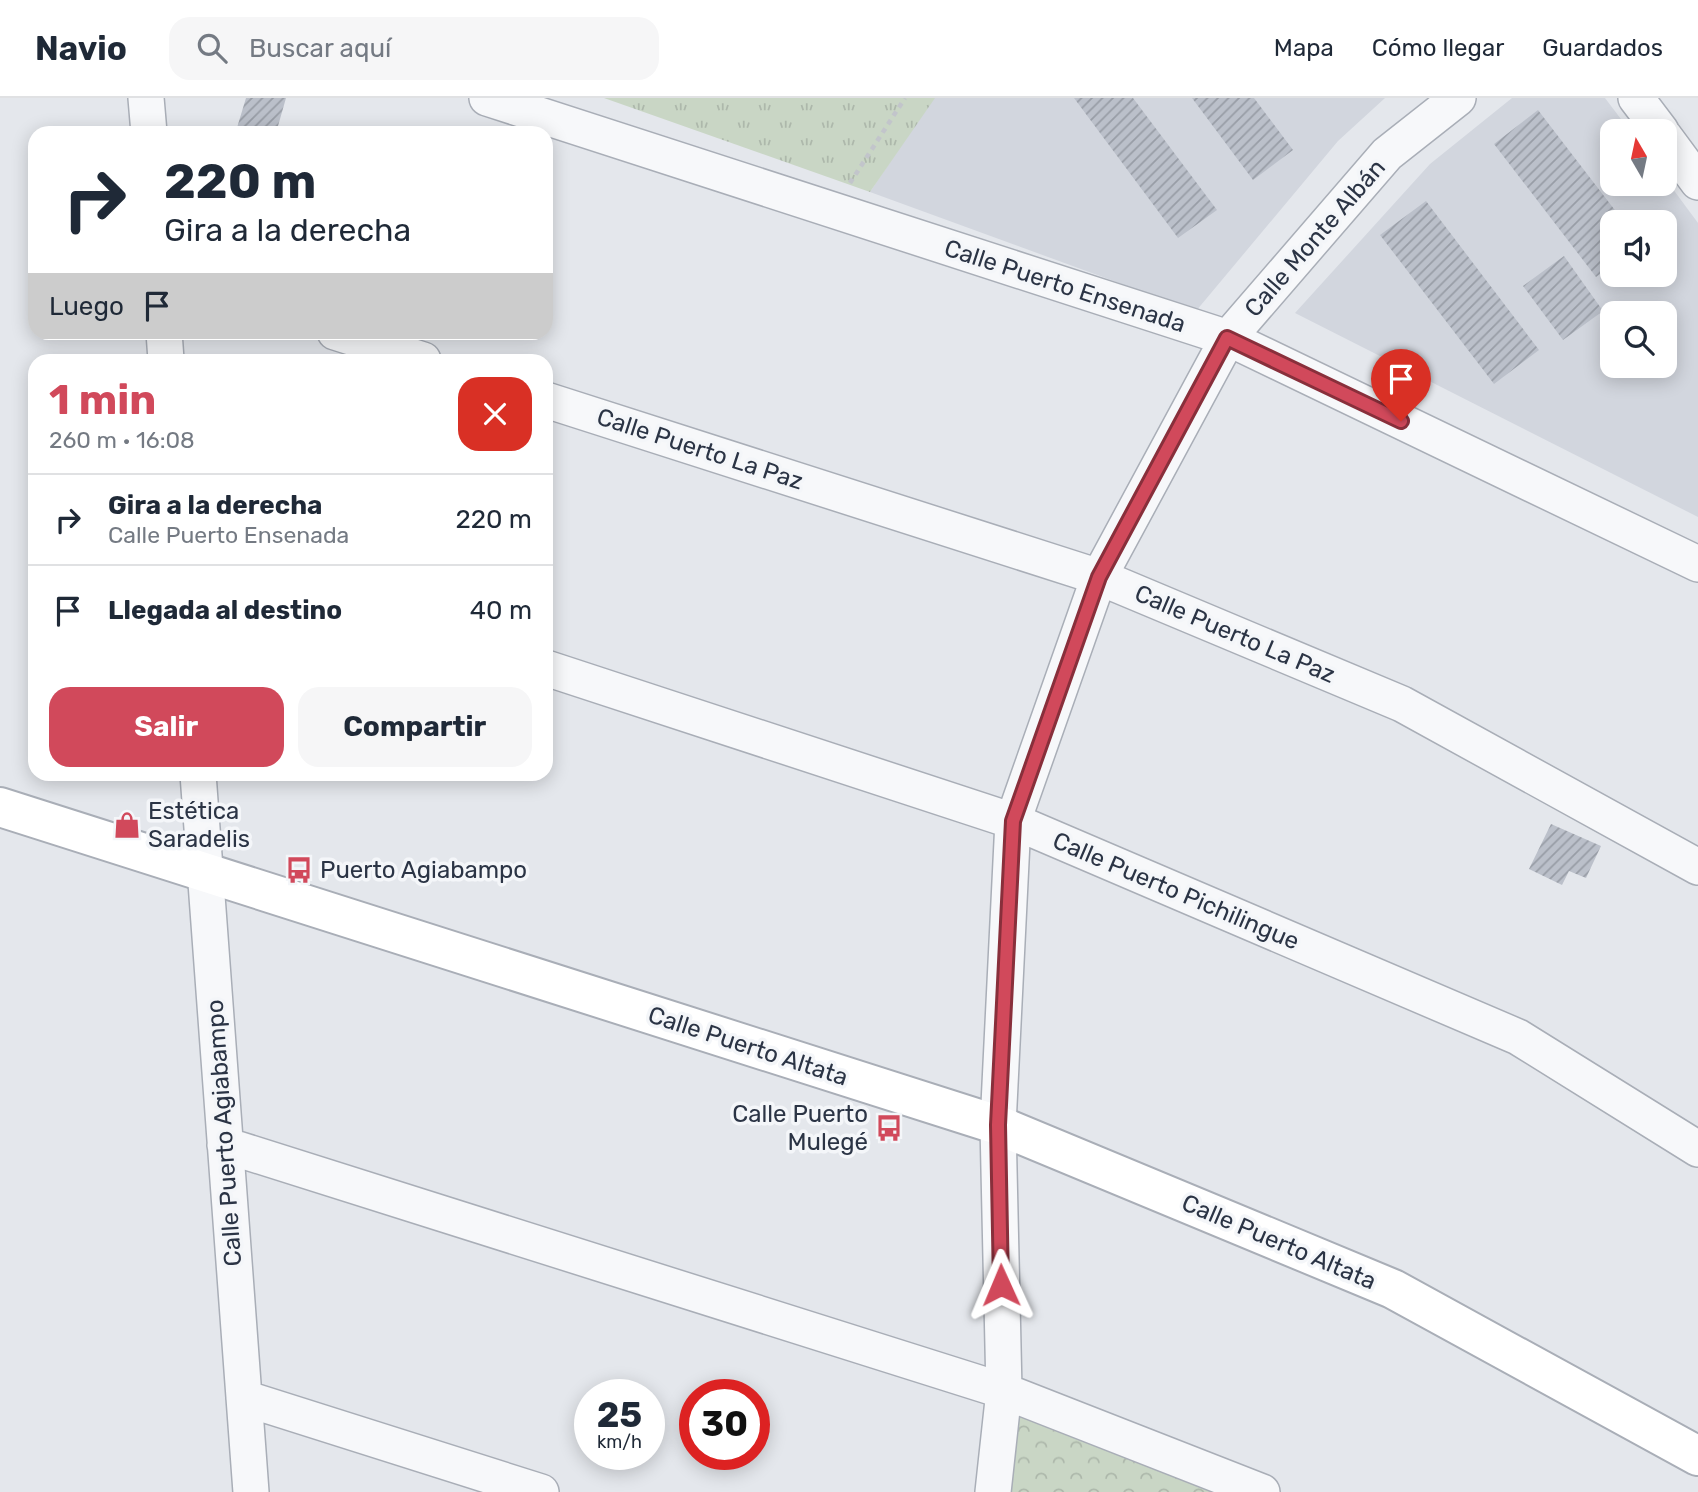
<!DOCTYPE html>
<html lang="es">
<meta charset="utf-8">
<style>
body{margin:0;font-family:Rubik,sans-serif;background:#f6f6f7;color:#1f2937;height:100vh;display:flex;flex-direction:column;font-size:26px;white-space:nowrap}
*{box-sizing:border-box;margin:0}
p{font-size:23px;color:#747a83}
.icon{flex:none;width:38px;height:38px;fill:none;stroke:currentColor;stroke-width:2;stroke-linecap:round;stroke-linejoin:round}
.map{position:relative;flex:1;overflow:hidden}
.panel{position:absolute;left:28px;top:256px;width:525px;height:427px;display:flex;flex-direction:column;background:#fff;border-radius:21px;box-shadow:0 4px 18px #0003}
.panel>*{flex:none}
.banner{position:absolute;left:28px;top:28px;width:525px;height:214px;border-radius:21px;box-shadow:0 4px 18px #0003;background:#fff;color:#1f2937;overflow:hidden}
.needle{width:46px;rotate:351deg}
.controls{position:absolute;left:1600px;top:21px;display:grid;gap:14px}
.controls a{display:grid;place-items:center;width:77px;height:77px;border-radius:14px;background:#fff;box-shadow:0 4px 18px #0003;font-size:35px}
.speed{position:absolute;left:574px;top:1281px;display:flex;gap:14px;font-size:35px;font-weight:700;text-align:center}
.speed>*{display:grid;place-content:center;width:91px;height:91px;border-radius:50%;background:#fff;box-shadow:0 4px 18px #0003;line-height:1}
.speed small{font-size:18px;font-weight:400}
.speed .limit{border:10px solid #d22;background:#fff;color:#111}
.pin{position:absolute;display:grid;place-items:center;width:60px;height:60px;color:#fff;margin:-72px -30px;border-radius:50% 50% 50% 0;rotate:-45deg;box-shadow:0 0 7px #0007}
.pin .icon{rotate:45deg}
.me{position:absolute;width:77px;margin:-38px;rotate:359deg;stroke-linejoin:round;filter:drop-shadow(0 0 5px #0008)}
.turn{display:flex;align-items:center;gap:24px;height:147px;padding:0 21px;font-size:32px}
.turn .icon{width:91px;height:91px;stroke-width:2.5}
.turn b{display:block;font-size:49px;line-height:60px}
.then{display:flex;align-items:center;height:66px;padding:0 21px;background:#0003;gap:14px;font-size:26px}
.round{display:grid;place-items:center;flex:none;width:74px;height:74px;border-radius:21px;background:#f6f6f7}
.head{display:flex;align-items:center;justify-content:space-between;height:119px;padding:0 21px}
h1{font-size:42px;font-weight:700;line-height:52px;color:#d1495b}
.primary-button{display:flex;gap:14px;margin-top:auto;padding:14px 21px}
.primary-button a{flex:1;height:80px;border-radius:21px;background:#d1495b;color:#fff;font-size:28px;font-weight:700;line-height:80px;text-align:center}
.primary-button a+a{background:#f6f6f7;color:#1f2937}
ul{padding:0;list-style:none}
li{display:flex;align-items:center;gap:21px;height:91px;padding:0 21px;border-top:2px solid #e0e1e3}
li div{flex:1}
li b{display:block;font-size:26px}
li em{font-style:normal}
header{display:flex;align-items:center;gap:42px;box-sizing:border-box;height:98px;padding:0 35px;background:#fff;border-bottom:2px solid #e0e1e3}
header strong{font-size:33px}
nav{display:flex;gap:38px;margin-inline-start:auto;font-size:24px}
.search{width:490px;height:63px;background:#f6f6f7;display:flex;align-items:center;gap:18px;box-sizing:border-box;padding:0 24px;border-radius:21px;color:#747a83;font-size:26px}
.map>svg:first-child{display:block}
</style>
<header>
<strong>Navio</strong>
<div class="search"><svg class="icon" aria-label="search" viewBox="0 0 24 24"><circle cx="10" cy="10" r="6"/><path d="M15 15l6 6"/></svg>Buscar aquí</div>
<nav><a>Mapa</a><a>Cómo llegar</a><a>Guardados</a></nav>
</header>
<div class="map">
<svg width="1698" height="1394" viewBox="0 0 1698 1394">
<defs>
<pattern id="grass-tufts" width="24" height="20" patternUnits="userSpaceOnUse" patternTransform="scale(1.75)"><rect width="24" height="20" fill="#c9d6c5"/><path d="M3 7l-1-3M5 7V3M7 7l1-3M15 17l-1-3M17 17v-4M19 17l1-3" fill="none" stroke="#adb8ab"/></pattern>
<pattern id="forest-crowns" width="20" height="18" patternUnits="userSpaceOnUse" patternTransform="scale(1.75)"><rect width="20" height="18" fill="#c9d6c5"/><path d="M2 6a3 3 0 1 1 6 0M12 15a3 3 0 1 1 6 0" fill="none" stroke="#adb8ab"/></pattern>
<pattern id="building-hatch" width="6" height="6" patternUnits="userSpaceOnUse" patternTransform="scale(1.75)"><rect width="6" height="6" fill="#bbc0ca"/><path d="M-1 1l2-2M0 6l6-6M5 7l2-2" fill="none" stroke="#989da6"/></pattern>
</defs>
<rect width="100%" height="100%" fill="#e4e7ec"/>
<path fill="#d2d6de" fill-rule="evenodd" d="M933 0H1385L1338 43 1196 213 870 94Z
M1512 0H1605L1630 33H1612V86H1664V79L1698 125V419L1295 215 1430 66ZM1612 124H1664V177H1612ZM1612 215H1664V268H1612Z"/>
<path fill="url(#grass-tufts)" d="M604 0H935L870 94Z"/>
<path fill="url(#forest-crowns)" d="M1007 1300 1247 1394H996Z"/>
<path fill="url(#building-hatch)" d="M246 0H286L276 35H244L236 33Z
M1074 0H1133L1217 112 1178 140Z
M1192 0H1254L1293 52 1253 82Z
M1538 12 1624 124H1612V167L1596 179 1494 46Z
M1426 103 1539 252 1494 286 1380 137Z
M1564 158 1603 213 1563 242 1523 188Z
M1551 726 1601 748 1586 780 1569 773 1562 787 1529 771Z"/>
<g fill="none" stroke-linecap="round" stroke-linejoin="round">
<defs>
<path id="street" d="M146 0 149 35
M487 0 1228 240 1698 466
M1636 0 1661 33
M1664 38 1698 84
M164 234 166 262
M335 234 423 262
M546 302 1099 479 1402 606 1698 769
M546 570 1013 723 1518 939 1698 1051
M198 676 251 1394
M225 1047 1004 1293 1262 1394
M244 1300 541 1394
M993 1394 1004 1293 998 1027 1013 723 1099 479 1228 240 1387 56 1458 0"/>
<path id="secondary" d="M0 709 998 1027 1393 1191 1698 1358"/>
</defs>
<use href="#street" stroke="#a9aeb7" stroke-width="38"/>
<use href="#secondary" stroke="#a9aeb7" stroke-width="42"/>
<path stroke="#c2c5cb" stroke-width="4.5" stroke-dasharray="5 5" stroke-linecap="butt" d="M850 85 905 0"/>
<use href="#street" stroke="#f7f8fa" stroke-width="35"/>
<use href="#secondary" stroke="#fff" stroke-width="38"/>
</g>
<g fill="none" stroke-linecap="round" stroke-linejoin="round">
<defs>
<path id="route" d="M1001 1187 998 1027 1013 723 1099 479 1227 240 1401 323"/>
</defs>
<use href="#route" stroke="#882f3b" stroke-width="18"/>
<use href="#route" stroke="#d1495b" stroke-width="12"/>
</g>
<defs>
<symbol id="shop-bare" viewBox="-9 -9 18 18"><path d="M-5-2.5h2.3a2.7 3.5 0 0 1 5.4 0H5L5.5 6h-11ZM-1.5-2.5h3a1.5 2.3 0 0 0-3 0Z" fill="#d1495b" stroke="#f4f6f9" stroke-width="2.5" paint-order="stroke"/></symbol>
<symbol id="bus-bare" viewBox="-9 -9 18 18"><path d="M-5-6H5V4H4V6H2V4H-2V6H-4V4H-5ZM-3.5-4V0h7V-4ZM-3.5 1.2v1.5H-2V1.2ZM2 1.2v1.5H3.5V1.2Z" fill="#d1495b" stroke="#f4f6f9" stroke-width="2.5" paint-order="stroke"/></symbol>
</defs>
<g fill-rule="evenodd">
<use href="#shop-bare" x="108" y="708" width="38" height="38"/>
<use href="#bus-bare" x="280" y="753" width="38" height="38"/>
<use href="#bus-bare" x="870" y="1011" width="38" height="38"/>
</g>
<g text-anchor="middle" stroke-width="7" stroke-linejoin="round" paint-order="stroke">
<g font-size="24" fill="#2b3445" stroke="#f4f6f9">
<text transform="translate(1315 140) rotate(-49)" y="8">Calle Monte Albán</text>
<text transform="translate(1065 188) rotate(18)" y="8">Calle Puerto Ensenada</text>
<text transform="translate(700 351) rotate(18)" y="8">Calle Puerto La Paz</text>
<text transform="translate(1235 536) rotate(23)" y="8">Calle Puerto La Paz</text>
<text transform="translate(1176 793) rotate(23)" y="8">Calle Puerto Pichilingue</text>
<text transform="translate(748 948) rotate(18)" y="8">Calle Puerto Altata</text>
<text transform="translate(224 1035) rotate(-94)" y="8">Calle Puerto Agiabampo</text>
<text transform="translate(1279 1144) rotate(23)" y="8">Calle Puerto Altata</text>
</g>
<g font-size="24" fill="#2b3445" stroke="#f4f6f9" text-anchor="start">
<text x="148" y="721">Estética<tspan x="148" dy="28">Saradelis</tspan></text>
<text x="320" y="780">Puerto Agiabampo</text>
<text x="868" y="1024" text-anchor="end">Calle Puerto<tspan x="868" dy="28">Mulegé</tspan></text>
</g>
</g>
</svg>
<div class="controls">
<a><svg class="needle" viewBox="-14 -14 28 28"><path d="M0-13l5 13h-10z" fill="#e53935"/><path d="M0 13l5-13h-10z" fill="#747a83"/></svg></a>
<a><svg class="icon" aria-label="sound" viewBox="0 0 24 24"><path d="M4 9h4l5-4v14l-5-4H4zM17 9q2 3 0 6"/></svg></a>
<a><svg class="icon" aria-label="search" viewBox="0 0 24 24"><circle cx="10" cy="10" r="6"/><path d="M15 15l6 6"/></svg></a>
</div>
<div class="speed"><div>25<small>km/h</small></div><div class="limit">30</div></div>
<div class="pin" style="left:1401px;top:323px;background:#d93025"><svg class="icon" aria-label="arrive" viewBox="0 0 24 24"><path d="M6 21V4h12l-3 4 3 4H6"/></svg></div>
<svg class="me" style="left:1001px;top:1187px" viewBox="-20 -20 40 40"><path d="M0-17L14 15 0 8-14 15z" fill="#d1495b" stroke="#fff" stroke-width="4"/></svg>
<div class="banner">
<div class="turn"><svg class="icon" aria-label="right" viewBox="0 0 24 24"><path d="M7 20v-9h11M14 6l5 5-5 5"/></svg><div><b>220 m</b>Gira a la derecha</div></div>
<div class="then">Luego<svg class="icon" aria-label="arrive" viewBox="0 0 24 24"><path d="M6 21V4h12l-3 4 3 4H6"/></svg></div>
</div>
<section class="panel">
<div class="head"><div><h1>1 min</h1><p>260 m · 16:08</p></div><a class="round" style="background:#d93025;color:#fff"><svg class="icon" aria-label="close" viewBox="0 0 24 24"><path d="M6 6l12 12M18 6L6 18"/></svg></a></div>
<ul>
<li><svg class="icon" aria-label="right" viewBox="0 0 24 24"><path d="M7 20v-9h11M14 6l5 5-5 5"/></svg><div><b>Gira a la derecha</b><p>Calle Puerto Ensenada</p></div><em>220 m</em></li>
<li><svg class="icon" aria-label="arrive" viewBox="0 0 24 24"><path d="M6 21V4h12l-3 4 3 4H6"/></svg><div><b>Llegada al destino</b></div><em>40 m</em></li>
</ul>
<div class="primary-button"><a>Salir</a><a>Compartir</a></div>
</section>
</div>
